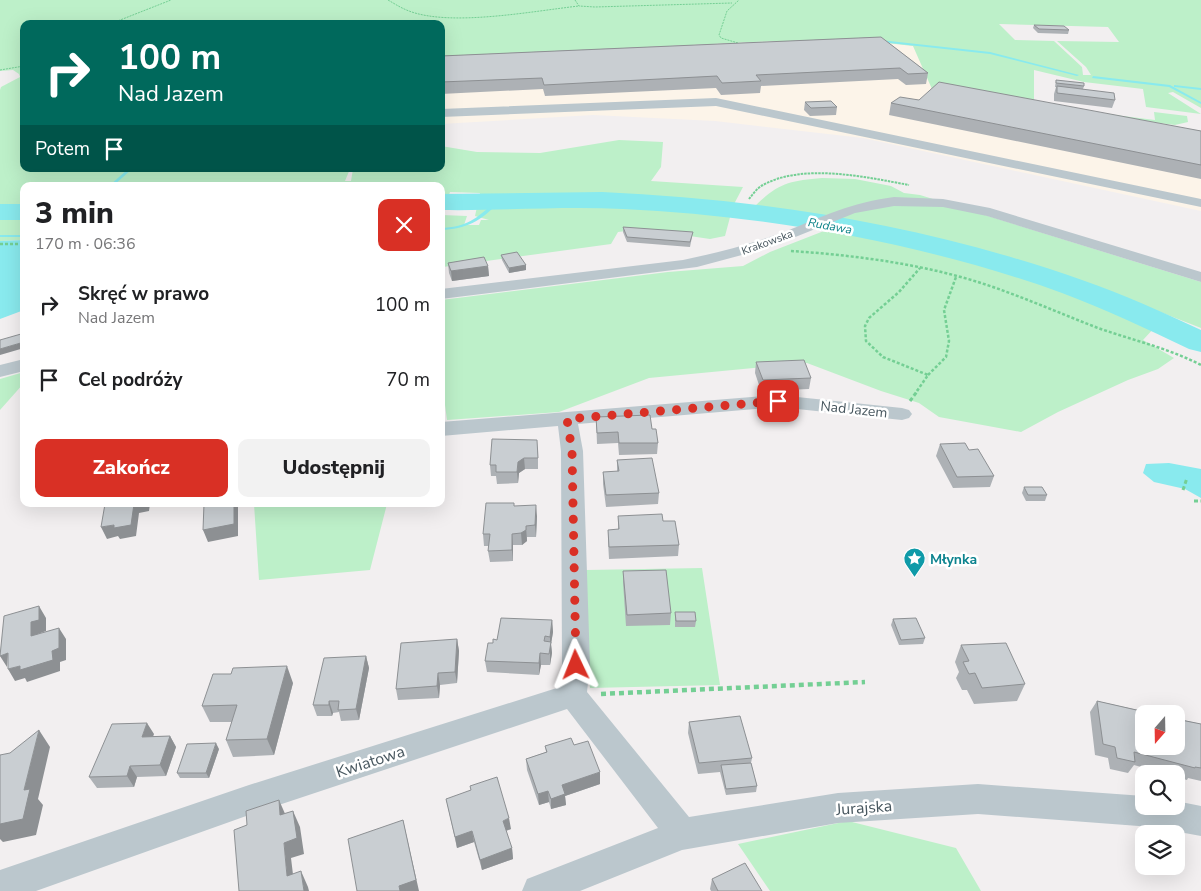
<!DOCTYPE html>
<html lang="pl">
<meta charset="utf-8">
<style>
body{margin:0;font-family:"Nunito Sans",sans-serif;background:#f2f2f2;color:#202124;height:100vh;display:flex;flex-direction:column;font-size:19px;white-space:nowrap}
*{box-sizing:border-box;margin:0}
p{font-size:16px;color:#757577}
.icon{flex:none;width:28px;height:28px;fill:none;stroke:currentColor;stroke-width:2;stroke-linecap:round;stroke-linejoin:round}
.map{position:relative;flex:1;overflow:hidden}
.details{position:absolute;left:20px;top:182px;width:425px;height:325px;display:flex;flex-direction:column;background:#fff;border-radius:10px;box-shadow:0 5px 20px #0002}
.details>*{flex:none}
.guide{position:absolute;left:20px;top:20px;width:425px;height:152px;border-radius:10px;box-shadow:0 5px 20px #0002;background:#00695c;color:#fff;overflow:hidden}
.needle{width:32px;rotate:200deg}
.fabs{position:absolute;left:1135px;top:705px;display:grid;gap:10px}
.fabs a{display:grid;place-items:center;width:50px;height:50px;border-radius:10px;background:#fff;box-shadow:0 5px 20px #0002;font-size:25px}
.pin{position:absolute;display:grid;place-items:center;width:42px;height:42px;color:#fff;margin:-21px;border-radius:10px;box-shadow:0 2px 8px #0006}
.me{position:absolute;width:55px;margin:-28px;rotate:358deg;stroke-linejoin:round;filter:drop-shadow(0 0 4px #0008)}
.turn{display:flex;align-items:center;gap:18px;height:105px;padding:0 15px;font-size:22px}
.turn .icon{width:65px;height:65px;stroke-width:2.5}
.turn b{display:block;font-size:35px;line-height:42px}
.then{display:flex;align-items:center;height:48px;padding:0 15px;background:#0003;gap:10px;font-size:19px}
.round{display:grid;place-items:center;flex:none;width:52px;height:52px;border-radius:10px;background:#f2f2f2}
.summary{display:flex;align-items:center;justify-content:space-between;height:85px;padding:0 15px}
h1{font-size:30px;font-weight:800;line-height:38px}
.primary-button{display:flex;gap:10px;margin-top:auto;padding:10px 15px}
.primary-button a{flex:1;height:58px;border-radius:10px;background:#d93025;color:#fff;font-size:20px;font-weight:800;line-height:58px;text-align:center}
.primary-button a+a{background:#f2f2f2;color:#202124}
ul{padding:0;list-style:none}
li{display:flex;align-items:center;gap:15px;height:75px;padding:0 15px}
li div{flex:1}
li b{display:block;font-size:19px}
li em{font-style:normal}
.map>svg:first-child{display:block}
</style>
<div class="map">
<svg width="1201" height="891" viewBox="0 0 1201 891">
<rect width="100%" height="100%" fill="#f2eff0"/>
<path fill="#fcf4e9" d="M878 42 913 46 932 89 1201 141V211L863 138 715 121 593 115 441 124V62Z"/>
<path fill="#bdf0c9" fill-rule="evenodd" d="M0 0H1201V108L1173 92 1168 93 1201 114 1146 107 1143 89 1084 82 1034 70V105L1155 120 1154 112 1187 116 1188 122 1175 125 1026 106 932 89 913 46 878 42 786 45 776 41 441 57V24H24V169H350L345 181H351L353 169H441V146L477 152 540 153 619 140 663 142 661 167 651 181 743 187 733 206 725 236 710 239 642 229 618 232 611 244 443 267 441 264V186H24V240L0 241V90L1 87 20 77 19 74 13 70 0 71ZM999 24 1108 27 1119 42 1057 41 1086 67 1091 75H1083L1082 67 1054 41 1015 40ZM450 192 480 193 475 216 489 220H481L479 225H464L467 216 442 215Z
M822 178 855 179 891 186 904 193 920 195 1201 282V328C1138 303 1076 278 1011 260 927 235 840 221 754 207 778 183 789 181 822 178Z
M829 229C881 240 932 250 982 265 1041 282 1098 304 1155 327L1143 340 1174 358 1158 369 1128 380 1058 412 1021 432 939 417 919 403 881 391 807 363 649 378 559 412 447 420 443 390H441V300L668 272 743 266 770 252Z
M24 372V383L0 410V379Z
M254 504H387L370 570 259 580Z
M702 568 720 685 590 688 586 570Z
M848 821 956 848 981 891H770L738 844Z"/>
<path fill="#89eaee" d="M24 240V310L0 319V241Z
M1169 463 1201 469V498L1185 489 1154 482 1143 473 1146 464Z"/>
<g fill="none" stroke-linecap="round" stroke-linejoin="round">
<path fill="#89eaee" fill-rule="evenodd" d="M880 40 990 52 1079 75 1077 76 990 54 881 42Z
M1093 76 1170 85 1201 102V104L1169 87 1092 78Z
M1174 85 1201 88V90L1175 87H1174Z
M128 169H132L113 186H109Z
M494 202 498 203C481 221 466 229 441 230V228C466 227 477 219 494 202Z
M0 235H24V237H0Z"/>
<path fill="#89eaee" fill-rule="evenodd" d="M602 192C764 199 929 226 1082 280 1123 294 1162 312 1201 330V352L1189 349C1147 329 1105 309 1062 293 924 243 769 216 623 209 562 206 502 211 441 210V194Z
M0 204H24V220H0Z"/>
<path stroke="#74cf94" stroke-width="1" stroke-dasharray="2 1" stroke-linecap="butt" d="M388 0C395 4 401 8 409 11 451 27 533 11 579 6
M575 0 579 6 595 7 732 3
M110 24 171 0
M738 43 721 38 719 35 727 11 739 0
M0 70 24 66"/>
<path stroke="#74cf94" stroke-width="2" stroke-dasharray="2.5 1" stroke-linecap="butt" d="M749 199C753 194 757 188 763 185 803 163 866 177 909 185"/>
<path stroke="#74cf94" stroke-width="2.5" stroke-dasharray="3 2" stroke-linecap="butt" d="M0 244H24
M791 251C853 255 922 264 981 283 1021 296 1059 313 1098 328 1132 340 1168 348 1201 365
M928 375 946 357 949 341 944 310 956 277
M917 391 928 375 883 357 866 341 865 326 869 318 899 292 920 268"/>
<path stroke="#74cf94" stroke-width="3" stroke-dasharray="4 2.5" stroke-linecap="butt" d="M910 401 918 390
M1183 490 1187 478
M1194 501H1201"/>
<path stroke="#74cf94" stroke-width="4.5" stroke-dasharray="5 4" stroke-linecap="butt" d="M601 694 865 682"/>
<path fill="#bbc7cd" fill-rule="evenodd" d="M716 98 1201 199V207L716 106 441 117V109Z
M894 197 943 199 990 208 1201 272V282L987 216 943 207 894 206 855 213 768 248 697 267 441 299V289L683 260C717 253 751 244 784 232 824 216 850 203 894 197Z
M24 359V371L0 377V365Z
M778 395 902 408 909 410 912 414 909 418 902 420 778 407 578 424 583 451 590 665 587 692 689 817 838 793 978 784 1144 796V806H1176V801L1201 806V836L1152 827 978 814 838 823 682 850 580 891H522L527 879 658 828 567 709 249 815 36 891H0V870L249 785 560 687 562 665 561 451 558 426 441 436V422Z"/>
</g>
<path fill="#adb1b5" d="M1034 25 1069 30 1068 34 1038 33 1033 28Z
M881 37 928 73 926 84 906 85 898 79 761 86 760 93 721 95 716 88 545 96 543 89 441 94V56Z
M1056 80 1084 86 1083 89 1115 100 1112 108 1054 101V94L1056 87H1055Z
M919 100 1201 131V179L889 115 891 103Z
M805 102 837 107 836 115 810 116 804 110Z
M623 227 692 237 690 247 627 242 623 232Z
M501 255 526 265V270L509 273 502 260Z
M448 263 488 266 489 276 452 281 449 273Z
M756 362 811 378 809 389 761 391 755 373Z
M596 417 652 429 658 443 657 454 619 455 618 443 597 444Z
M940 444 969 450 994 476 990 487 953 488 936 456Z
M538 451V469H525L519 473 518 483 497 484 496 476H491L490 465Z
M617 460 659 493 658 504 606 507 603 484V472H617Z
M1024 487 1047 495 1045 501H1026L1022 493Z
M515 506 537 516 536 537H527V541L522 545H513V561L490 562 488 551 489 546H484L483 534Z
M618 516 663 521 679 545 678 556 609 559 608 541V530H618Z
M623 571 671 613 670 625 626 626 623 582Z
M675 612 696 621 695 627H675Z
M893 619 925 638 923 644 899 645 891 625Z
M552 620 553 632 551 644 552 653 550 665H541L539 675 487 672 485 661 493 643 497 640Z
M457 639 459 651 457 683 440 685 439 698 398 700 396 689Z
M961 645 1025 684 1017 701 974 704 967 690H962L956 678 959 672 955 662Z
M366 656 369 668 359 720 341 721 339 712 333 713 332 716H317L313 705Z
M231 674 293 683 274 755 233 757 226 740 232 722H210L202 706Z
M1097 701 1201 724V781L1188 778 1187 780 1176 777V774H1166L1134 765 1128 773 1110 769 1108 758 1095 755 1090 712Z
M689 722 752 758 751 763 757 786 756 792 726 795 720 772 698 774 688 733Z
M154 734 153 736H170L176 747 166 776 137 777 134 787 97 788 89 777Z
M574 745 600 784 565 796 566 805 551 809 549 802 539 805 527 770 526 759 546 752 545 746Z
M219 749 209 778H180L177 773Z
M446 799 511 829 506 831 512 848 513 859 482 870 474 842 457 848Z
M712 879 762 891H711L710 889Z"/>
<path fill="#8d9093" d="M526 265V270L509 273V268Z
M488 266 489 276 452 281 451 271Z
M24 342V348L0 355V349Z
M524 458 525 469 519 473 518 483 517 472 518 462Z
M134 504H150L149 511 139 513 136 536 120 539 118 536 107 539 101 527 114 525Z
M234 504H238V536L208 542 203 530Z
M536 505 537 516 536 537 535 525Z
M526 526 527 541 522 545 521 533Z
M512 534 513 545V561L512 550Z
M39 606 46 618V631L38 634 39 648 31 636V622Z
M552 620 553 632 551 644 552 653 550 665V637Z
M59 628 66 639V660L60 662V671L27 682 25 678 15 681 8 669 20 666 52 651Z
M457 639 459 651 457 683 455 672Z
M8 653 7 667 0 656Z
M540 653 541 665 539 675V663Z
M366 656 369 668 359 720 356 709Z
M287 666 293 683 274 755 267 739Z
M438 673 440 685 439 698 437 686Z
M329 701 333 713 332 716 329 705Z
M147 723 154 734 148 748 142 737Z
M39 730 50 747 38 799 43 805 36 835 3 842 0 839V824L24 790Z
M170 736 176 747 166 776 160 765Z
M216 743 219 749 209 778 206 773Z
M130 766 137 777 134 787 127 776Z
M600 772V784L565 796 566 805 551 809V799L562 785Z
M548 791 549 802 539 805 538 794Z
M279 800 286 816 280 815Z
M293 811 300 827 304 854 291 858 295 891 287 876 284 843Z
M509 818 511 829 505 831 503 821Z
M403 820 419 891H400L399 886Z
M472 831 474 842 457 848 455 837Z
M512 848 513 859 482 870 480 860Z
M301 871 308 887 309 891H304Z"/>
<path fill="#c9ced2" stroke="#8d9093" d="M1034 25 1064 26 1069 30 1039 29Z
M881 37 928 73 908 74 900 68 756 75 761 81 722 83 717 76 544 85 542 78 441 82V56Z
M1056 80 1084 83V86L1056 83Z
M939 82 1201 131V165L891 103 900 97 919 100Z
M1057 86 1114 93 1115 100 1057 93Z
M831 101 837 107 811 108 805 102Z
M623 227 693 232 690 242 627 237Z
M517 252 526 265 509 268 501 255Z
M484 257 488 266 451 271 448 263Z
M21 334 24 340V342L0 349V340Z
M804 360 811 378 763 380 756 362Z
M650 415 652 429H656L658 443H619L618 432 597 433 596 417Z
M492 439 537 440 538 458H524L518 462 517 472H496V465H490Z
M965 443 969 450 978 449 994 476 957 477 940 444Z
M652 458 659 493 606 495 603 472 619 471 617 460Z
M1024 487H1042L1047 495H1028Z
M486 503H514V506L536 505 535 525 526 526V530L521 533 512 534V550L488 551 490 534H483Z
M105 504H134L131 525 114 528V525L101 527Z
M204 504H234V524L203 530Z
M662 514 663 521H675L679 545 609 547 608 530 619 529 618 516Z
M666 570 671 613 627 615 623 571Z
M39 606V620L31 622V636L59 628V648L52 651 53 660 20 670V666L8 669V653L0 656 4 616Z
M675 612H695L696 621H676Z
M501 618 552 620 550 637 545 636 544 641 551 642 549 654 540 653 539 663 485 661 488 643H493V639L497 640Z
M916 618 925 638 901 640 893 619Z
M457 639 455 672 438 673 437 686 396 689 401 643Z
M1006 643 1025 684 982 688 975 673 969 674 963 662 969 661 961 645Z
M366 656 356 709 338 710 339 701H329V705H313L324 658Z
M287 666 267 739 226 740 237 705 202 706 213 674H231L233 668Z
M1097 701 1154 714H1144V746H1176V719L1201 724V768L1195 767V768L1134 752 1135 762 1117 758 1115 747 1103 744Z
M740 716 752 758 699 763 689 722Z
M147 723 142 737 170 736 160 765 130 766 127 776 89 777 112 724Z
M39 730 24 790 30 789 23 819 0 824V755L10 753Z
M571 738 574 745 588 741 600 772 562 785 565 794 551 799 548 791 538 794 526 759 547 752 545 746Z
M216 743 206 773H177L187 744Z
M751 763 757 786 726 789 721 765Z
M497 777 509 818 503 821 512 848 480 860 472 831 455 837 446 799 471 790 470 786Z
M279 800 280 815 293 811 297 838 284 843 287 876 301 871 304 891H239L234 830 247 825 246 811Z
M403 820 416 880 399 886 400 891H357L348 839Z
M745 863 762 891H718L712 879Z"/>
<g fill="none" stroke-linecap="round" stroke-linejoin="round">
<path stroke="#d93025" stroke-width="9" stroke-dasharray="0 16.2" d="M576 665 572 451 567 419 778 401"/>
</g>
<defs>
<symbol id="sight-pin" viewBox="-11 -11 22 30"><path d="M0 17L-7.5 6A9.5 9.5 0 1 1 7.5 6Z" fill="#0f9aa8" stroke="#fff"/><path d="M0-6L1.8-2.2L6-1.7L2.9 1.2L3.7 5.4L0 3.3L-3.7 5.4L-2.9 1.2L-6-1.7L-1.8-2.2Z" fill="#fff"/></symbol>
</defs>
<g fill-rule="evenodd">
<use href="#sight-pin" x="902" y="546" width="25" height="34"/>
</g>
<g text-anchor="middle" stroke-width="5" stroke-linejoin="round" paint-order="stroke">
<g font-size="11" fill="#47565e" stroke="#fff">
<text transform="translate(767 242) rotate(-20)" y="4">Krakowska</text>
</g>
<g font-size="12" font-style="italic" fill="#0b8288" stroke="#fff">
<text transform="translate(830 226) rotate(10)" y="4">Rudawa</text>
</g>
<g font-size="14" fill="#47565e" stroke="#fff">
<text transform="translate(854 409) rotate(6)" y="5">Nad Jazem</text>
</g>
<g font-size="14" font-weight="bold" fill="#0d838f" stroke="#fff" text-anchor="start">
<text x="930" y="564">Młynka</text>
</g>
<g font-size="16" fill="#47565e" stroke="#fff">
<text transform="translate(370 761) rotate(-18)" y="6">Kwiatowa</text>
<text transform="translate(864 807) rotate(-4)" y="6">Jurajska</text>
</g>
</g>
</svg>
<div class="fabs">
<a><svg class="needle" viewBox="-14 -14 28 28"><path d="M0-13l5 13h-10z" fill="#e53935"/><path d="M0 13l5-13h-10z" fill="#757577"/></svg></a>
<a><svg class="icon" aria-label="search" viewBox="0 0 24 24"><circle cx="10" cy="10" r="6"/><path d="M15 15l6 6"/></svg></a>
<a><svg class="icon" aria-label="layers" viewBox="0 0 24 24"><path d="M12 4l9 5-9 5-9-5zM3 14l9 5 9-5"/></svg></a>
</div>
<div class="pin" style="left:778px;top:401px;background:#d93025"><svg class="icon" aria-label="arrive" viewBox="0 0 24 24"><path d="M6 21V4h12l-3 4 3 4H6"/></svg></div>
<svg class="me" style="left:576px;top:665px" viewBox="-20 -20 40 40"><path d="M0-17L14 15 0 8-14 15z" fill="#d93025" stroke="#fff" stroke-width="4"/></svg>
<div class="guide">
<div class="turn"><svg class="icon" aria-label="right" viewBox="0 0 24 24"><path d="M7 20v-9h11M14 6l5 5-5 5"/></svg><div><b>100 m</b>Nad Jazem</div></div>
<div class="then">Potem<svg class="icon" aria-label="arrive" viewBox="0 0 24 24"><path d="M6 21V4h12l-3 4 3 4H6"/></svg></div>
</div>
<section class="details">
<div class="summary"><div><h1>3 min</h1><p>170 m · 06:36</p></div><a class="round" style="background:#d93025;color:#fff"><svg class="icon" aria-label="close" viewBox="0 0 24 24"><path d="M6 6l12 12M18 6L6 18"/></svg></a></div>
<ul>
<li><svg class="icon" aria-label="right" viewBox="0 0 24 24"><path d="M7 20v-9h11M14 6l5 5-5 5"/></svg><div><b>Skręć w prawo</b><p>Nad Jazem</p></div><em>100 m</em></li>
<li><svg class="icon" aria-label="arrive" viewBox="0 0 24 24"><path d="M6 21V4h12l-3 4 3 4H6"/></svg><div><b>Cel podróży</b></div><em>70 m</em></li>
</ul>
<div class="primary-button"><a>Zakończ</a><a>Udostępnij</a></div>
</section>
</div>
